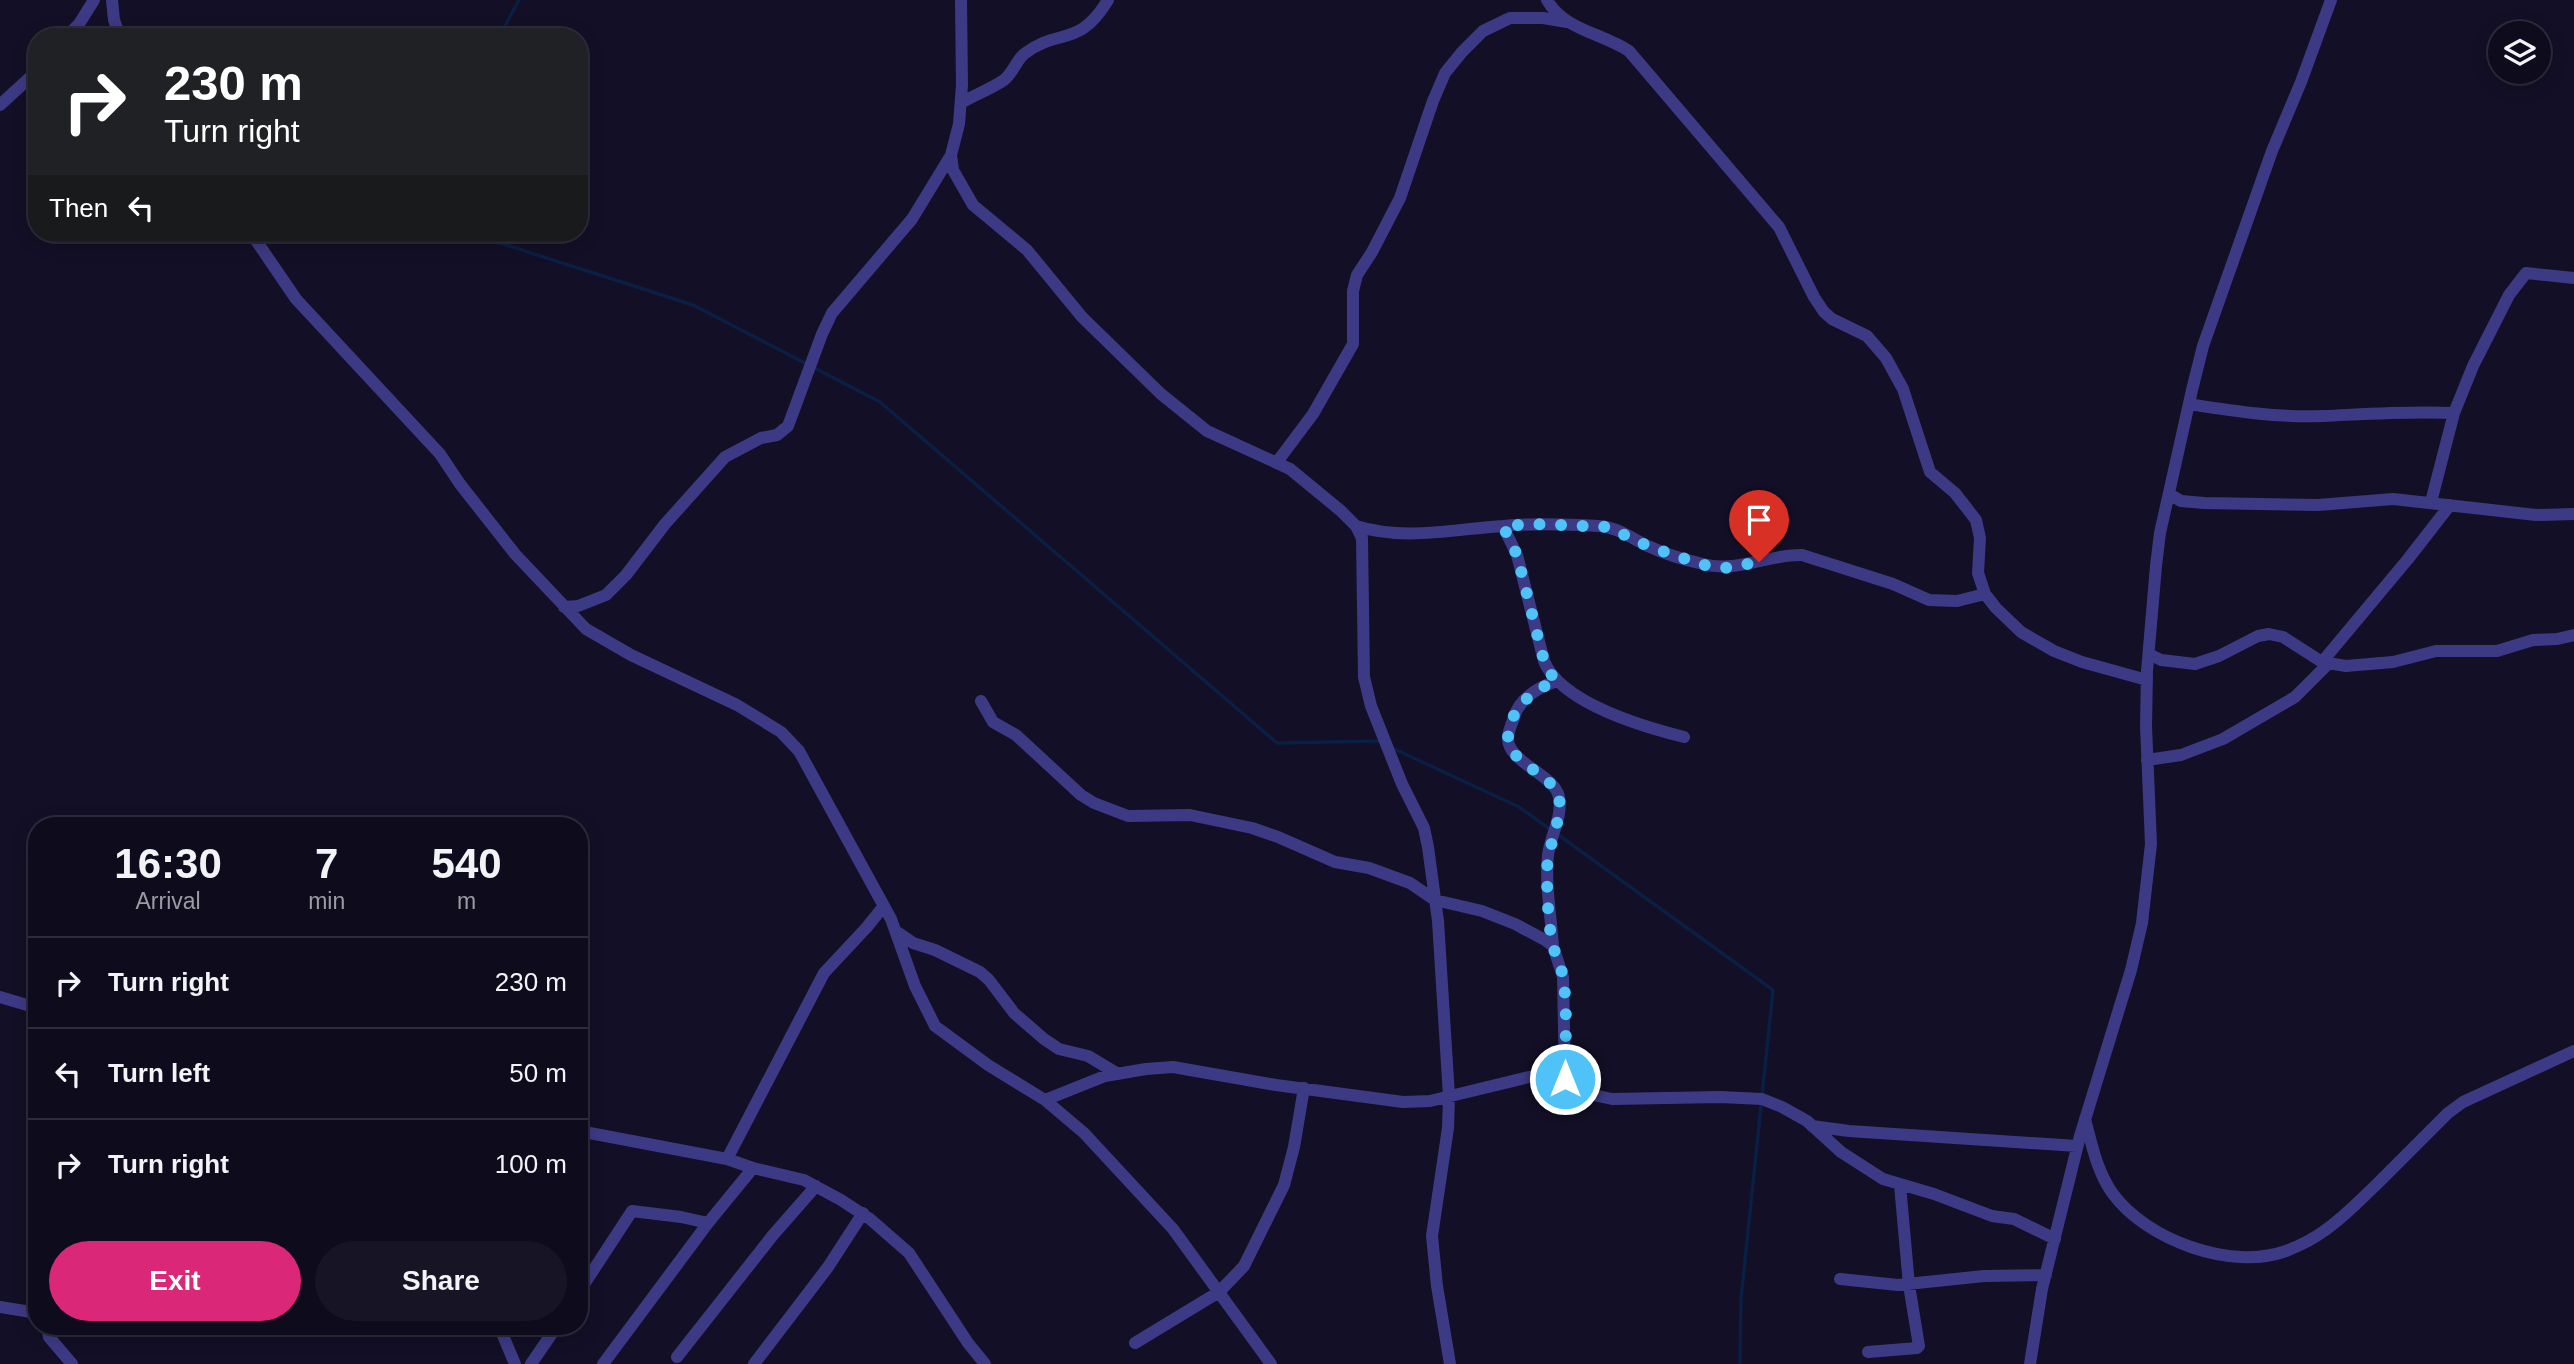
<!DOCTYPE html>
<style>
body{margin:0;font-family:Arial,sans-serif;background:#171425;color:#f1f3f6;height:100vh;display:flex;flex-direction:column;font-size:26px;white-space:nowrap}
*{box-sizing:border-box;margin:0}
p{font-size:23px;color:#9b9ba3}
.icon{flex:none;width:38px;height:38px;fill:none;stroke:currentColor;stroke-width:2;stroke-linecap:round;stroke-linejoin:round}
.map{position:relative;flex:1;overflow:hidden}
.sheet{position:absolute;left:28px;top:817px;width:560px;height:518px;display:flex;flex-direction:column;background:#0e0b1c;border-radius:28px;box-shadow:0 4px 18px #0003,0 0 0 2px #2e2b3b}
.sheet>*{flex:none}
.hud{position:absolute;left:28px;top:28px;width:560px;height:214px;border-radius:28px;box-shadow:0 4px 18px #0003,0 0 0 2px #2e2b3b;background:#202124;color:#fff;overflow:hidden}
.fabs{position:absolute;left:2488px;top:21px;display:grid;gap:14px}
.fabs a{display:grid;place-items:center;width:63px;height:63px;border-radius:50%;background:#0e0b1c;box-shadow:0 4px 18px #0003,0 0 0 2px #2e2b3b;font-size:35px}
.pin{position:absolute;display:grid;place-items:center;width:60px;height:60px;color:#fff;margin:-72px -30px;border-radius:50% 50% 50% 0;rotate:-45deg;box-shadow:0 0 7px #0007}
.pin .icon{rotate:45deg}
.me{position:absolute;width:77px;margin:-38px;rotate:0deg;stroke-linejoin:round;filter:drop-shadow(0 0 5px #0008)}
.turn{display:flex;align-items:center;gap:24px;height:147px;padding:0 21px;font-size:32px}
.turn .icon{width:91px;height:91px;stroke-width:2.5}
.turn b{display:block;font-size:49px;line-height:60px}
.then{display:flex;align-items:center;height:66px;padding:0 21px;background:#0003;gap:14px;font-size:26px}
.eta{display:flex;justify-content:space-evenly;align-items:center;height:119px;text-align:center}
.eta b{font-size:42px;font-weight:700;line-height:49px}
.button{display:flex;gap:14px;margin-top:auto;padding:14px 21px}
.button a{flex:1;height:80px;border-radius:42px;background:#db2777;color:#fff;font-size:28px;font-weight:700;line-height:80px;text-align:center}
.button a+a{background:#171425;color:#f1f3f6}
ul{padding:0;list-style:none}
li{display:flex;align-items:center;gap:21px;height:91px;padding:0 21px;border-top:2px solid #2e2b3b}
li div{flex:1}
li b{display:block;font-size:26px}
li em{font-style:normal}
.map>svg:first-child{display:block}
</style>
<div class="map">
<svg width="2574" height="1364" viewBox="0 0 2574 1364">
<rect width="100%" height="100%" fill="#130f26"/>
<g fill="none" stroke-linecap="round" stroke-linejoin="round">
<path stroke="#0a1f44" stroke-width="3.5" d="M499 37 519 0
M469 233 693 305 880 402 1277 743 1380 741
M1390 747 1519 807 1551 830
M1557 834 1773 990 1741 1299 1740 1364"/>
<path stroke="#3d3a85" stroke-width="12" d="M112 0 114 20 120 37
M961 0 962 85 959 124 951 155 953 170 973 205 1027 250 1082 317 1161 394 1207 431 1290 469 1341 511 1356 526 1362 538 1364 677 1371 706 1402 784 1424 828 1428 847 1438 921 1449 1096 1448 1128 1432 1236 1437 1286 1450 1364
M1547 0C1564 30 1602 33 1629 51L1779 227 1814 297 1824 312 1832 319 1867 336 1886 358 1903 389 1930 472 1955 493 1976 520 1980 538 1978 573 1985 594 1996 608 2021 632 2054 651 2082 662 2147 680
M66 37 79 24 94 0
M961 103C974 95 991 89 1004 80 1013 73 1016 61 1024 54 1060 27 1078 49 1108 0
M0 105 37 71
M251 233 296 299 440 454 460 484 515 554 586 629 631 655 737 705 781 732 799 751 891 919 915 986 935 1026 988 1065 1045 1100 1084 1133 1173 1229 1271 1364
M2189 404C2234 411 2278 418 2324 416 2368 414 2410 411 2454 413
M1277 462 1313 414 1353 344V291L1357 275 1372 252 1400 198 1433 101 1445 73 1462 52 1483 31 1510 18H1543L1567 22
M2169 494 2181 501 2204 503 2318 505 2393 499 2536 515 2574 514
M2431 502 2454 413 2473 366 2509 295 2526 273 2574 278
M1356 526C1404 541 1454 529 1503 526 1535 523 1567 524 1599 526 1617 527 1631 538 1648 546 1665 554 1685 560 1703 564 1737 573 1769 554 1802 555L1893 584 1929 600 1957 601 1985 594
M1503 526 1517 555 1544 661C1561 703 1644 727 1684 737
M564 607 578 606 606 595 626 575 665 524 725 457 761 438 777 435 788 426 822 334 832 313 912 219 951 155
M2149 654 2161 660 2195 664 2219 656 2258 636 2269 634 2283 637 2322 662 2346 666 2393 662 2436 651H2497L2533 640 2557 639 2574 635
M2322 662 2408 559 2450 505
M981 701 993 722 1016 735 1081 795 1094 803 1128 816 1190 815 1252 828 1278 837 1335 862 1369 868 1410 883 1435 900 1482 911 1515 924 1545 940 1553 946 1563 977 1565 1079
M2147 760 2181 755 2223 739 2295 697 2328 664
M897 932 913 943 935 950 980 972 989 980 1014 1013 1044 1039 1059 1049 1088 1056 1118 1074
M1553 946C1551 916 1545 885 1548 855 1550 836 1563 817 1559 797 1555 775 1507 762 1508 738 1508 731 1512 724 1514 717 1520 698 1539 687 1557 681
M0 997 37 1008
M1045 1100 1105 1076 1146 1069 1173 1067 1276 1085 1403 1102 1430 1101 1529 1077 1554 1075 1598 1096 1612 1099 1720 1097 1762 1099 1782 1107 1807 1121 1841 1152 1883 1179 1934 1194 1992 1216 2014 1219 2055 1239
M2085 1119C2092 1145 2097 1172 2113 1194 2147 1240 2231 1271 2286 1251 2299 1246 2313 1239 2324 1231 2343 1218 2359 1201 2376 1185 2400 1161 2424 1137 2448 1113L2463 1102 2574 1051
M1812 1126 1849 1131 2077 1146
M579 1131 727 1159 753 1168 804 1180 841 1200 870 1219 909 1253 968 1343 985 1364
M727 1159 824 973 867 927 883 907
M1840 1279 1898 1285 1984 1276 2046 1275
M579 1292 632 1211 681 1217 708 1223
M0 1307 37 1313
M47 1326 49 1337 72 1364
M499 1326 515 1364
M1135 1343 1219 1292 1244 1266 1284 1185 1294 1147 1304 1088
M1868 1352 1917 1348 1919 1346 1909 1285 1900 1185
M677 1357 773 1235 816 1186
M531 1364 557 1326
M603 1364 708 1223 753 1168
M754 1364 828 1267 863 1213
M2030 1364 2042 1289 2080 1136 2131 970 2142 923 2151 844 2146 726 2147 671 2156 566 2160 533 2192 390 2203 346 2272 151 2301 82 2331 0"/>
</g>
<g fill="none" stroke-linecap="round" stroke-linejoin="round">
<path stroke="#4fc3f7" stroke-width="12" stroke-dasharray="0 21.6" d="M1565 1079C1565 1046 1568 1010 1563 977 1561 966 1556 957 1553 946 1548 925 1547 893 1547 871 1547 848 1563 817 1559 798 1555 775 1507 762 1508 738 1509 710 1532 689 1557 681L1548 671 1544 661 1517 555 1503 526 1534 524 1608 527 1650 547 1704 565 1725 568 1759 562"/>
</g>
</svg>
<div class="fabs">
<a><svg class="icon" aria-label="layers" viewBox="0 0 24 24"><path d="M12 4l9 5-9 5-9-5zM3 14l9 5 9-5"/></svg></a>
</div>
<div class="pin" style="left:1759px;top:562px;background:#d93025"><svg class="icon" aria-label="arrive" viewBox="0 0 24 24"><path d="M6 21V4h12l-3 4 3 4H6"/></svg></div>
<svg class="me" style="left:1565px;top:1079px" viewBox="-20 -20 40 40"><circle r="17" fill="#4fc3f7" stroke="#fff" stroke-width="3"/><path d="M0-11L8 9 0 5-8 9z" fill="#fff"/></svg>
<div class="hud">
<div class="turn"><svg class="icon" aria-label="right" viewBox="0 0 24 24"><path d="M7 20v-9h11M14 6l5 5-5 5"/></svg><div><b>230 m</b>Turn right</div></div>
<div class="then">Then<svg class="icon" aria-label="left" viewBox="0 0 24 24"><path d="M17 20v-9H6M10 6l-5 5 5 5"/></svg></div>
</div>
<section class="sheet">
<div class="eta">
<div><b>16:30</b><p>Arrival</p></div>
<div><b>7</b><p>min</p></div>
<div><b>540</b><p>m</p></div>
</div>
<ul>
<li><svg class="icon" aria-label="right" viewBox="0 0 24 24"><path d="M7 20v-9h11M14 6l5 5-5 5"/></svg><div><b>Turn right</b></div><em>230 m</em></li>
<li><svg class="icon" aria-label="left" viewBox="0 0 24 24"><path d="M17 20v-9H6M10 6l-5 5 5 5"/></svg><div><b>Turn left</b></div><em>50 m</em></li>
<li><svg class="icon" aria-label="right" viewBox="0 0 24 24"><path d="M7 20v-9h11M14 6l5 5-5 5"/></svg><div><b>Turn right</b></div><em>100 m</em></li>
</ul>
<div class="button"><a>Exit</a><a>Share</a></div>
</section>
</div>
